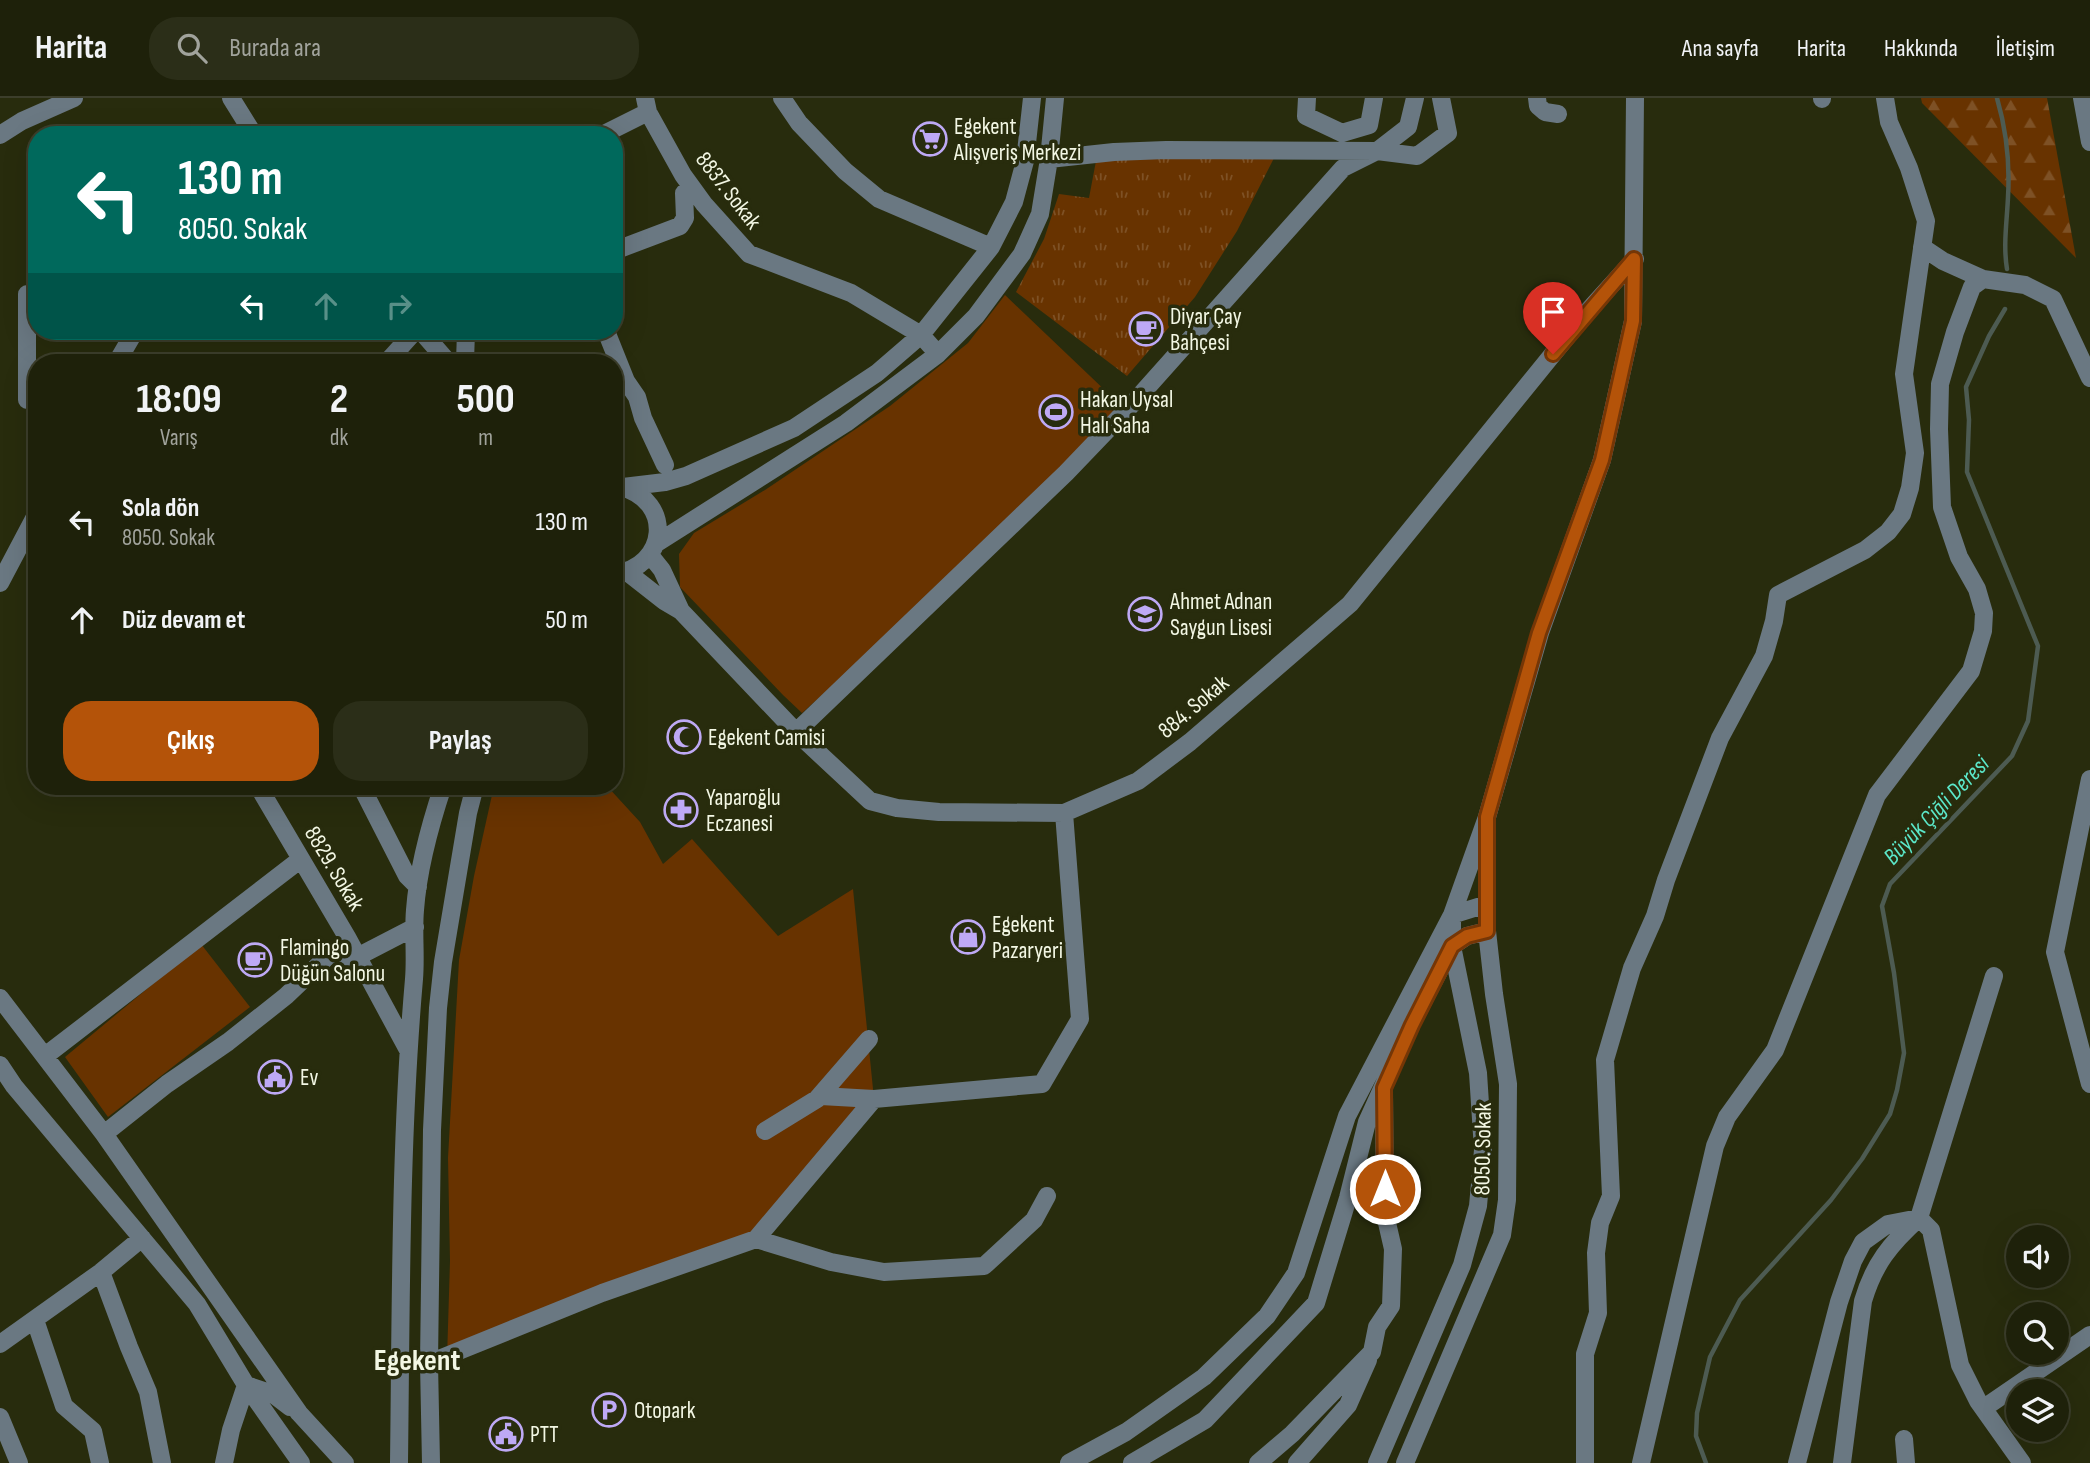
<!DOCTYPE html>
<html lang="tr">
<meta charset="utf-8">
<style>
body{margin:0;font-family:"Sofia Sans Condensed",sans-serif;background:#2b2e18;color:#f1f3f6;height:100vh;display:flex;flex-direction:column;font-size:26px;white-space:nowrap}
*{box-sizing:border-box;margin:0}
p{font-size:23px;color:#a1a39c}
.icon{flex:none;width:38px;height:38px;fill:none;stroke:currentColor;stroke-width:2;stroke-linecap:round;stroke-linejoin:round}
.map{position:relative;flex:1;overflow:hidden}
.side{position:absolute;left:28px;top:256px;width:595px;height:441px;display:flex;flex-direction:column;background:#1e210a;border-radius:28px;box-shadow:0 7px 28px #0002,0 0 0 2px #3c3e2b}
.side>*{flex:none}
.banner{position:absolute;left:28px;top:28px;width:595px;height:214px;border-radius:28px;box-shadow:0 7px 28px #0002,0 0 0 2px #3c3e2b;background:#00695c;color:#fff;overflow:hidden}
.tools{position:absolute;left:2006px;top:1127px;display:grid;gap:14px}
.tools a{display:grid;place-items:center;width:63px;height:63px;border-radius:50%;background:#1e210a;box-shadow:0 7px 28px #0002,0 0 0 2px #3c3e2b;font-size:35px}
.pin{position:absolute;display:grid;place-items:center;width:60px;height:60px;color:#fff;margin:-72px -30px;border-radius:50% 50% 50% 0;rotate:-45deg;box-shadow:0 0 7px #0007}
.pin .icon{rotate:45deg}
.me{position:absolute;width:77px;margin:-38px;rotate:0deg;stroke-linejoin:round;filter:drop-shadow(0 0 5px #0008)}
.turn{display:flex;align-items:center;gap:24px;height:147px;padding:0 35px;font-size:32px}
.turn .icon{width:91px;height:91px;stroke-width:2.5}
.turn b{display:block;font-size:49px;line-height:60px}
.lanes{display:flex;align-items:center;height:66px;padding:0 35px;background:#0003;justify-content:center;gap:35px;direction:ltr}
.lanes .off{opacity:.35}
.eta{display:flex;justify-content:space-evenly;align-items:center;height:119px;text-align:center}
.eta b{font-size:42px;font-weight:700;line-height:49px}
.button{display:flex;gap:14px;margin-top:auto;padding:14px 35px}
.button a{flex:1;height:80px;border-radius:28px;background:#b45309;color:#fff;font-size:28px;font-weight:700;line-height:80px;text-align:center}
.button a+a{background:#2b2e18;color:#f1f3f6}
ul{padding:0;list-style:none}
li{display:flex;align-items:center;gap:21px;height:98px;padding:0 35px}
li div{flex:1}
li b{display:block;font-size:26px}
li em{font-style:normal}
header{display:flex;align-items:center;gap:42px;box-sizing:border-box;height:98px;padding:0 35px;background:#1e210a;border-bottom:2px solid #3c3e2b}
header strong{font-size:33px}
nav{display:flex;gap:38px;margin-inline-start:auto;font-size:24px}
.search{width:490px;height:63px;background:#2b2e18;display:flex;align-items:center;gap:18px;box-sizing:border-box;padding:0 24px;border-radius:28px;color:#a1a39c;font-size:26px}
.map>svg:first-child{display:block}
</style>
<header>
<strong>Harita</strong>
<div class="search"><svg class="icon" aria-label="search" viewBox="0 0 24 24"><circle cx="10" cy="10" r="6"/><path d="M15 15l6 6"/></svg>Burada ara</div>
<nav><a>Ana sayfa</a><a>Harita</a><a>Hakkında</a><a>İletişim</a></nav>
</header>
<div class="map">
<svg width="2090" height="1365" viewBox="0 0 2090 1365">
<defs>
<pattern id="grass-tufts" width="24" height="20" patternUnits="userSpaceOnUse" patternTransform="scale(1.75)"><rect width="24" height="20" fill="#683300"/><path d="M3 7l-1-3M5 7V3M7 7l1-3M15 17l-1-3M17 17v-4M19 17l1-3" fill="none" stroke="#7e5125"/></pattern>
<pattern id="forest-firs" width="22" height="20" patternUnits="userSpaceOnUse" patternTransform="scale(1.75)"><rect width="22" height="20" fill="#683300"/><path d="M5 1l3.5 6h-7zM16 11l3.5 6h-7z" fill="#7e5125"/></pattern>
</defs>
<rect width="100%" height="100%" fill="#282c0d"/>
<path fill="url(#grass-tufts)" d="M1174 58 1274 60 1237 133 1195 199 1127 278 1016 194 1044 141 1059 96 1089 100 1096 63Z"/>
<path fill="url(#forest-firs)" d="M1921 0H2047L2076 160 1922 5Z"/>
<path fill="#683300" d="M1005 197 1111 298 1117 310C1017 416 911 518 802 615L783 597 680 489 679 456 694 435 765 392 890 308 968 245Z
M494 688H607L640 724 663 766 692 741 778 838 853 791 874 1001 748 1142 447 1261 450 1163 448 1060 459 862 474 778Z
M201 846 250 909 108 1019 65 959Z"/>
<g fill="none" stroke-linecap="round" stroke-linejoin="round">
<path stroke="#4d5b52" stroke-width="4.5" d="M1997 0C2006 31 2010 66 2008 99 2007 123 2003 147 2007 171
M1706 1365 1696 1338 1697 1315 1710 1259 1740 1202 1831 1102 1862 1061 1890 1016 1897 992 1904 955 1894 875 1882 808 1890 786 2012 658 2028 623 2038 548 1967 374 1969 322 1966 289 1989 238 2005 211"/>
<path stroke="#6a7882" stroke-width="18" d="M231 0 254 37
M645 0 648 14 683 77 704 106 749 156 851 195 921 237 938 256
M782 0 799 25 845 73 879 101 991 149
M1307 0 1306 18 1342 35 1369 27 1374 0
M1537 0 1538 8 1545 14 1558 16
M1822 0V1
M2082 0 2090 44
M0 37 22 23 74 0
M602 37 648 14
M1049 61 1114 54 1166 52 1377 53 1408 29 1415 0
M1922 149 1943 163 1983 181
M614 153 680 128 685 120 684 95 691 88
M421 233 448 264
M606 233 626 283 637 299 643 320 665 367
M117 264 135 233
M387 264 415 233
M465 264 466 233
M27 302V196
M623 389 665 384 686 378 794 330 877 275 921 237 991 149 1014 104 1025 63 1032 0
M657 445 846 325 938 256 976 218 1022 156 1040 116 1049 61 1055 0
M650 457 662 472 681 513 796 634 870 703 897 710 939 714 1064 715 1138 683 1190 644 1350 506 1587 214 1635 161
M627 474 664 503 681 513
M614 476C668 469 674 403 621 389
M0 485 37 415
M796 634 1066 375 1135 303 1343 70 1377 53 1417 58 1448 35 1441 0
M2090 681 2055 854 2090 986
M258 688 347 839 408 952
M361 688 407 778 418 789
M0 900 104 1036 299 1315 345 1365
M45 958 301 761
M0 967 14 988 197 1206 246 1287 273 1296 290 1309
M821 998 874 1001
M765 1033 817 1001 869 941
M104 1036 167 986 228 944 286 898 329 857 357 859 415 829
M756 1141 874 1001 1042 986 1080 921 1064 715
M101 1174 129 1249 148 1294 162 1365
M35 1222 64 1308 93 1333 100 1365
M0 1246 101 1174 142 1140
M429 1265 602 1195 756 1141 831 1164 884 1174 984 1168 1034 1122 1047 1098
M246 1287 301 1365
M1984 1310 2090 1237
M0 1319 19 1365
M1904 1341 1906 1365
M224 1365 231 1332 246 1287
M399 1365C401 1204 400 1042 414 881 416 858 413 835 415 812 418 771 430 727 443 688
M431 1365 429 1265 432 1032 438 910 443 864 468 715 475 688
M1069 1365 1126 1334 1204 1279 1267 1218 1296 1175 1347 1018 1452 817 1487 719 1540 535 1602 362 1633 223 1635 0
M1132 1365 1205 1322 1316 1205 1348 1100 1367 1024 1411 927 1452 848 1467 838 1487 833
M1258 1365 1292 1336 1372 1254 1377 1229 1391 1208 1393 1151 1385 1116 1384 995
M1297 1365 1348 1307 1368 1262
M1377 1365 1462 1167 1478 1108 1483 1052 1478 975 1452 848V817L1487 806
M1405 1365 1502 1137 1507 1102 1508 986 1494 896 1487 833V732
M1585 1365V1256L1598 1215 1596 1155 1600 1125 1611 1098 1605 962 1632 870 1655 818 1666 782 1720 640 1764 558 1774 523 1778 497 1865 452 1888 434 1902 416 1910 390 1915 355 1904 276 1926 123 1909 70 1889 24 1885 0
M1641 1365 1715 1048 1727 1019 1775 952 1877 697 1971 573 1983 533 1984 515 1977 491 1959 459 1942 409 1939 331 1940 286 1955 234 1972 189 1983 181 2025 187 2053 201 2090 280
M1797 1365 1839 1204 1853 1163 1863 1144 1888 1126 1919 1120 1931 1132 1960 1267 1978 1303 2022 1365
M1842 1365 1863 1203C1874 1166 1890 1146 1919 1120L1994 878"/>
</g>
<g fill="none" stroke-linecap="round" stroke-linejoin="round">
<defs>
<path id="route" d="M1385 1091 1384 990 1412 927 1452 848 1467 838 1487 833V719L1539 535 1602 362 1633 223 1634 161 1553 256"/>
</defs>
<use href="#route" stroke="#753606" stroke-width="18"/>
<use href="#route" stroke="#b45309" stroke-width="12"/>
</g>
<defs>
<symbol id="supermarket-ring" viewBox="-11 -11 22 22"><circle r="9.5" fill="#282c0d" stroke="#bea9f5" stroke-width="1.5"/><path d="M-6-5.5h2.5l.6 2H6L4.5 2H-2.5L-4.4-4H-6ZM-1.5 3.2a1.3 1.3 0 1 0 .1 0ZM3 3.2a1.3 1.3 0 1 0 .1 0Z" fill="#bea9f5"/></symbol>
<symbol id="cafe-ring" viewBox="-11 -11 22 22"><circle r="9.5" fill="#282c0d" stroke="#bea9f5" stroke-width="1.5"/><path d="M-5.5-4.5H6V0H3Q3 3.5 0 3.5H-2.5Q-5.5 3.5-5.5 0ZM3-3.2v2h1.7v-2ZM-6 4.5H4V6H-6Z" fill="#bea9f5"/></symbol>
<symbol id="stadium-ring" viewBox="-11 -11 22 22"><circle r="9.5" fill="#282c0d" stroke="#bea9f5" stroke-width="1.5"/><path d="M0-5a6.5 5 0 1 0 0 10a6.5 5 0 1 0 0-10ZM-3.5-1.8h7v3.6h-7Z" fill="#bea9f5"/></symbol>
<symbol id="school-ring" viewBox="-11 -11 22 22"><circle r="9.5" fill="#282c0d" stroke="#bea9f5" stroke-width="1.5"/><path d="M0-5L7-2L0 1L-7-2ZM-4 1L0 2.5L4 1V4Q0 6-4 4Z" fill="#bea9f5"/></symbol>
<symbol id="mosque-ring" viewBox="-11 -11 22 22"><circle r="9.5" fill="#282c0d" stroke="#bea9f5" stroke-width="1.5"/><path d="M3.5-4.9A6 6 0 1 0 3.5 4.9A5 5 0 1 1 3.5-4.9Z" fill="#bea9f5"/></symbol>
<symbol id="pharmacy-ring" viewBox="-11 -11 22 22"><circle r="9.5" fill="#282c0d" stroke="#bea9f5" stroke-width="1.5"/><path d="M-2-6h4v4h4v4h-4v4h-4v-4h-4v-4h4Z" fill="#bea9f5"/></symbol>
<symbol id="shop-ring" viewBox="-11 -11 22 22"><circle r="9.5" fill="#282c0d" stroke="#bea9f5" stroke-width="1.5"/><path d="M-5-2.5h2.3a2.7 3.5 0 0 1 5.4 0H5L5.5 6h-11ZM-1.5-2.5h3a1.5 2.3 0 0 0-3 0Z" fill="#bea9f5"/></symbol>
<symbol id="civic-ring" viewBox="-11 -11 22 22"><circle r="9.5" fill="#282c0d" stroke="#bea9f5" stroke-width="1.5"/><path d="M-.6-6.5H3V-4.5H.6V-3L4-1V1h2V6H-6V1h2V-1L-.6-3ZM-1.2 2.5V6h2.4V2.5Z" fill="#bea9f5"/></symbol>
<symbol id="parking-ring" viewBox="-11 -11 22 22"><circle r="9.5" fill="#282c0d" stroke="#bea9f5" stroke-width="1.5"/><path d="M-3.5-5.5H1a3.5 3.5 0 0 1 0 7H-1V5.5H-3.5ZM-1-3.4V-.6H.8a1.4 1.4 0 0 0 0-2.8Z" fill="#bea9f5"/></symbol>
</defs>
<g fill-rule="evenodd">
<use href="#supermarket-ring" x="911" y="22" width="38" height="38"/>
<use href="#cafe-ring" x="1127" y="212" width="38" height="38"/>
<use href="#stadium-ring" x="1037" y="295" width="38" height="38"/>
<use href="#school-ring" x="1126" y="497" width="38" height="38"/>
<use href="#mosque-ring" x="665" y="620" width="38" height="38"/>
<use href="#pharmacy-ring" x="662" y="693" width="38" height="38"/>
<use href="#shop-ring" x="949" y="820" width="38" height="38"/>
<use href="#cafe-ring" x="236" y="843" width="38" height="38"/>
<use href="#civic-ring" x="256" y="960" width="38" height="38"/>
<use href="#parking-ring" x="590" y="1293" width="38" height="38"/>
<use href="#civic-ring" x="487" y="1317" width="38" height="38"/>
</g>
<g text-anchor="middle" stroke-width="7" stroke-linejoin="round" paint-order="stroke">
<g font-size="23" fill="#f3f7e4" stroke="#282c0d" text-anchor="start">
<text x="954" y="36">Egekent<tspan x="954" dy="26">Alışveriş Merkezi</tspan></text>
<text x="1170" y="226">Diyar Çay<tspan x="1170" dy="26">Bahçesi</tspan></text>
<text x="1080" y="309">Hakan Uysal<tspan x="1080" dy="26">Halı Saha</tspan></text>
<text x="1170" y="511">Ahmet Adnan<tspan x="1170" dy="26">Saygun Lisesi</tspan></text>
<text x="708" y="647">Egekent Camisi</text>
<text x="706" y="707">Yaparoğlu<tspan x="706" dy="26">Eczanesi</tspan></text>
<text x="992" y="834">Egekent<tspan x="992" dy="26">Pazaryeri</tspan></text>
<text x="280" y="857">Flamingo<tspan x="280" dy="26">Düğün Salonu</tspan></text>
<text x="300" y="987">Ev</text>
<text x="634" y="1320">Otopark</text>
<text x="530" y="1344">PTT</text>
</g>
<g font-size="23" fill="#f3f7e4" stroke="#282c0d">
<text transform="translate(729 92) rotate(52)" y="8">8837. Sokak</text>
<text transform="translate(1193 608) rotate(-40)" y="8">884. Sokak</text>
<text transform="translate(335 770) rotate(59)" y="8">8829. Sokak</text>
<text transform="translate(1482 1051) rotate(-89)" y="8">8050. Sokak</text>
</g>
<g font-size="24" font-style="italic" fill="#5be7c9" stroke="#282c0d">
<text transform="translate(1936 712) rotate(-46)" y="8">Büyük Çiğli Deresi</text>
</g>
<g font-size="30" font-weight="bold" fill="#f3f7e4" stroke="#282c0d">
<text x="417" y="1272">Egekent</text>
</g>
</g>
</svg>
<div class="tools">
<a><svg class="icon" aria-label="sound" viewBox="0 0 24 24"><path d="M4 9h4l5-4v14l-5-4H4zM17 9q2 3 0 6"/></svg></a>
<a><svg class="icon" aria-label="search" viewBox="0 0 24 24"><circle cx="10" cy="10" r="6"/><path d="M15 15l6 6"/></svg></a>
<a><svg class="icon" aria-label="layers" viewBox="0 0 24 24"><path d="M12 4l9 5-9 5-9-5zM3 14l9 5 9-5"/></svg></a>
</div>
<div class="pin" style="left:1553px;top:256px;background:#d93025"><svg class="icon" aria-label="arrive" viewBox="0 0 24 24"><path d="M6 21V4h12l-3 4 3 4H6"/></svg></div>
<svg class="me" style="left:1385px;top:1091px" viewBox="-20 -20 40 40"><circle r="17" fill="#b45309" stroke="#fff" stroke-width="3"/><path d="M0-11L8 9 0 5-8 9z" fill="#fff"/></svg>
<div class="banner">
<div class="turn"><svg class="icon" aria-label="left" viewBox="0 0 24 24"><path d="M17 20v-9H6M10 6l-5 5 5 5"/></svg><div><b>130 m</b>8050. Sokak</div></div>
<div class="lanes"><svg class="icon" aria-label="left" viewBox="0 0 24 24"><path d="M17 20v-9H6M10 6l-5 5 5 5"/></svg><svg class="icon off" aria-label="ahead" viewBox="0 0 24 24"><path d="M12 20V5M6 11l6-6 6 6"/></svg><svg class="icon off" aria-label="right" viewBox="0 0 24 24"><path d="M7 20v-9h11M14 6l5 5-5 5"/></svg></div>
</div>
<section class="side">
<div class="eta">
<div><b>18:09</b><p>Varış</p></div>
<div><b>2</b><p>dk</p></div>
<div><b>500</b><p>m</p></div>
</div>
<ul>
<li><svg class="icon" aria-label="left" viewBox="0 0 24 24"><path d="M17 20v-9H6M10 6l-5 5 5 5"/></svg><div><b>Sola dön</b><p>8050. Sokak</p></div><em>130 m</em></li>
<li><svg class="icon" aria-label="ahead" viewBox="0 0 24 24"><path d="M12 20V5M6 11l6-6 6 6"/></svg><div><b>Düz devam et</b></div><em>50 m</em></li>
</ul>
<div class="button"><a>Çıkış</a><a>Paylaş</a></div>
</section>
</div>
